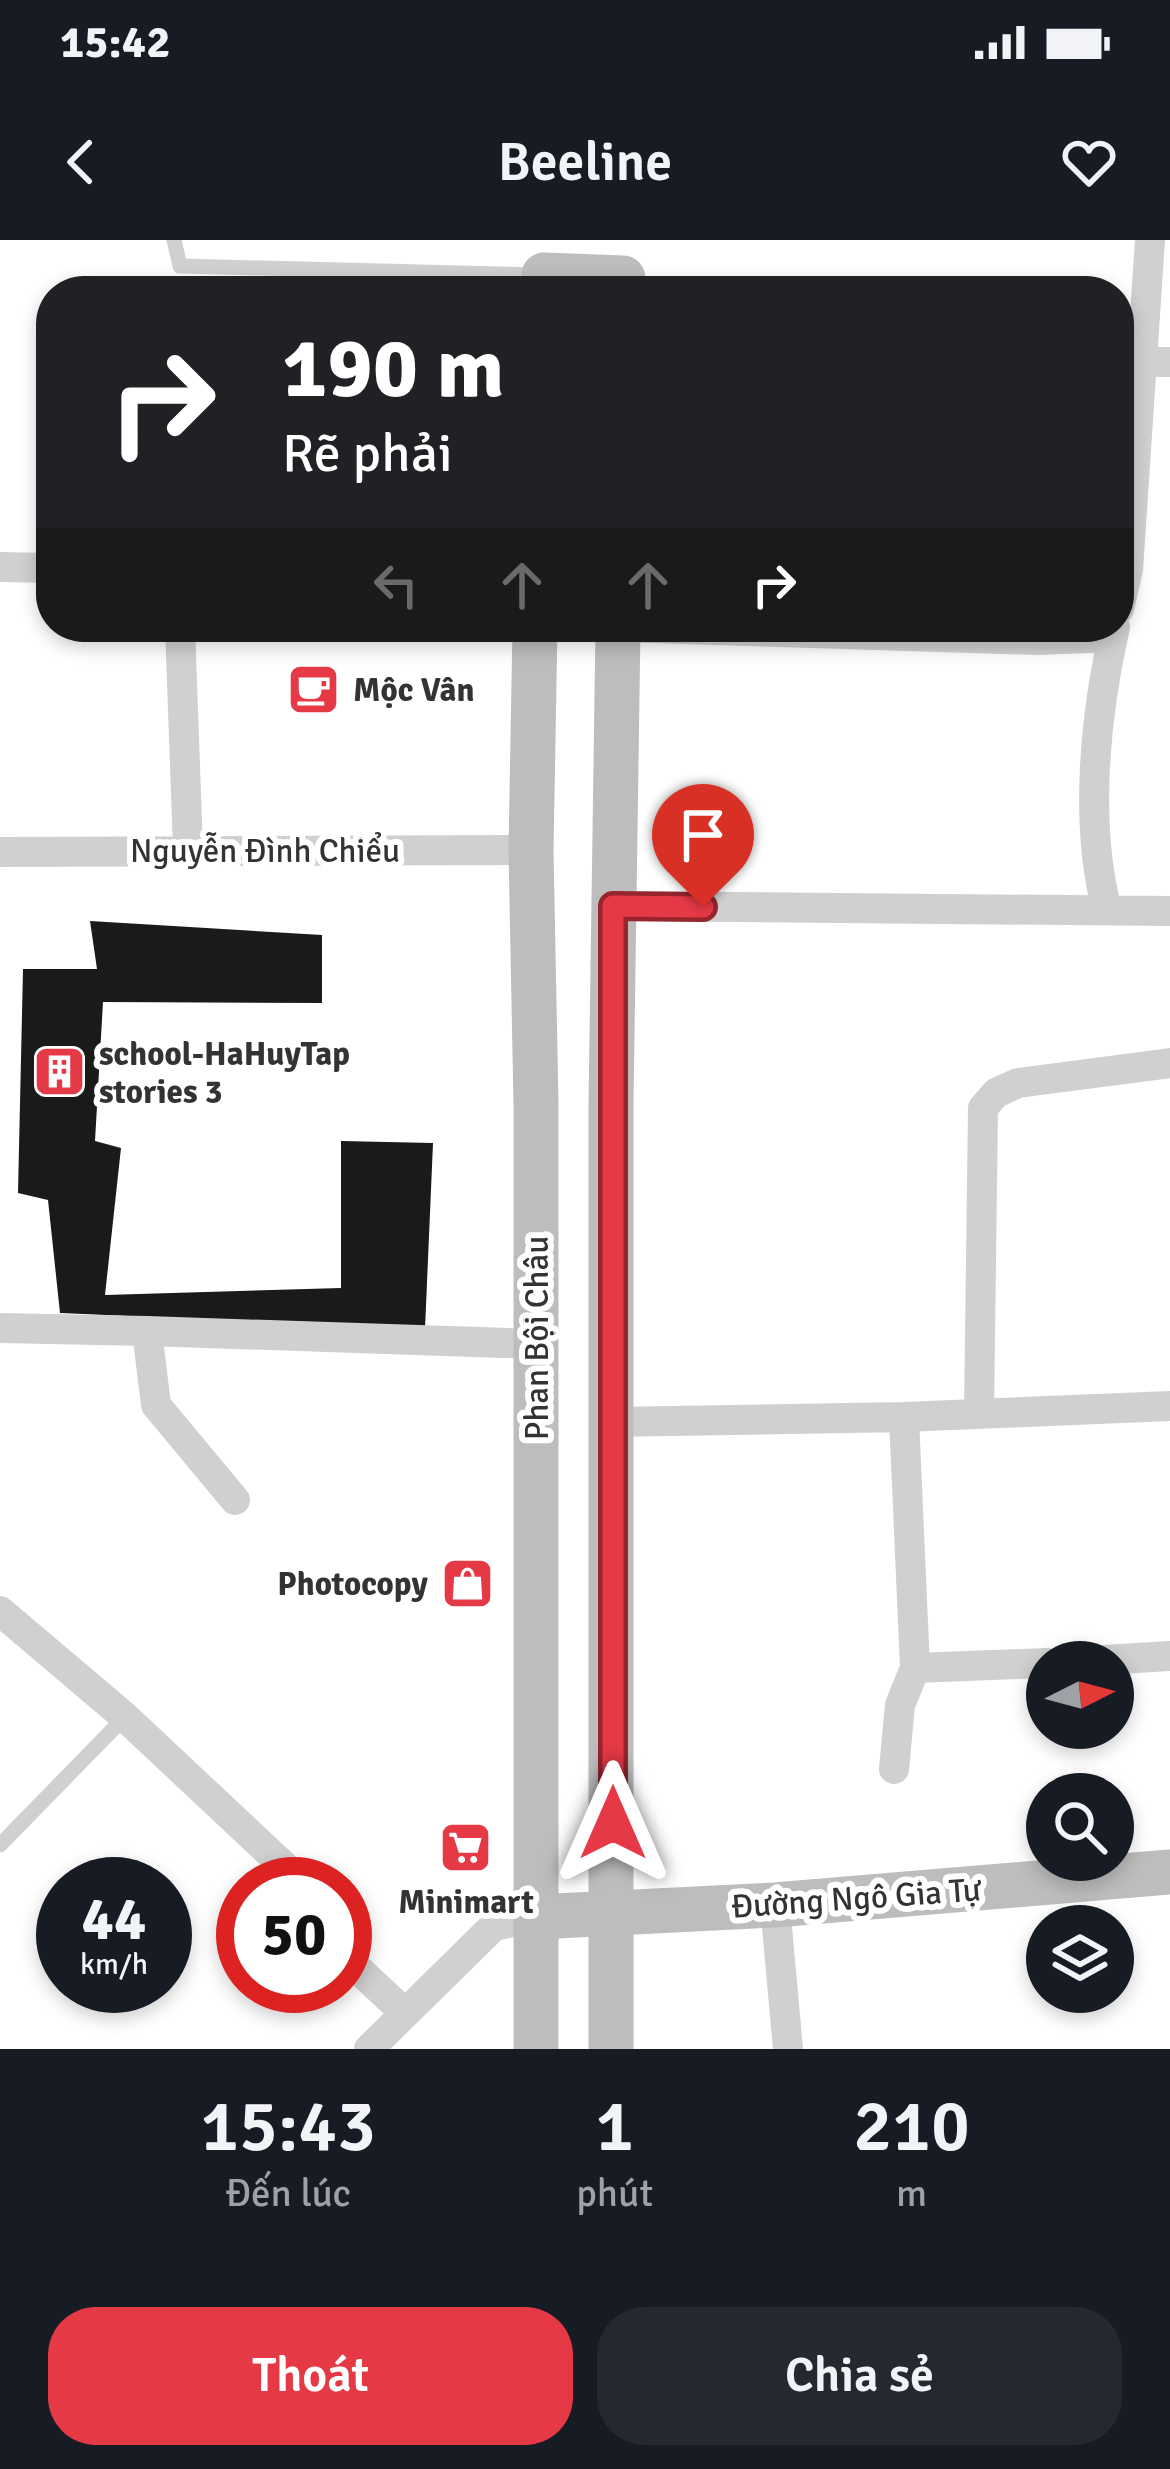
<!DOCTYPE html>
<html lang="vi">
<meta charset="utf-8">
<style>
body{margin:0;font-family:Signika,sans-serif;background:#242831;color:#f1f3f6;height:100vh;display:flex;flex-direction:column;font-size:45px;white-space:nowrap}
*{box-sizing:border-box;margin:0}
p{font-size:39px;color:#9ea1a6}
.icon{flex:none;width:66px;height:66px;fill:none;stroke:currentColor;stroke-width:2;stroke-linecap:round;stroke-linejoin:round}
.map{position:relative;height:1809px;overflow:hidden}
.drawer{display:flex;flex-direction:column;background:#171b24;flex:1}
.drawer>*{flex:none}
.hud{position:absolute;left:36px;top:36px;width:1098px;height:366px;border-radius:48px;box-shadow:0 6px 18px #0003;background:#202124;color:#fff;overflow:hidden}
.needle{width:78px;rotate:84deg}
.fabs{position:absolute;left:1026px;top:1401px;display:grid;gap:24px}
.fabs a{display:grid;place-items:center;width:108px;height:108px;border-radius:50%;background:#171b24;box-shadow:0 6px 18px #0003;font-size:60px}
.speed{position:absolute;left:36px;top:1617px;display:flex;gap:24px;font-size:60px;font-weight:700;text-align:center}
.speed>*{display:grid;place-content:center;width:156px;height:156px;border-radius:50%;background:#171b24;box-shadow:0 6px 18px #0003;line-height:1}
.speed small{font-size:30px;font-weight:400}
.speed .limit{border:18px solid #d22;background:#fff;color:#111}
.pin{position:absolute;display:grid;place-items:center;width:102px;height:102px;color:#fff;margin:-123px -51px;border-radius:50% 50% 50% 0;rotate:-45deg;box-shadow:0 0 12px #0007}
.pin .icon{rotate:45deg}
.me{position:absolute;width:132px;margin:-66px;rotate:0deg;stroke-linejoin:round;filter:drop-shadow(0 0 9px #0008)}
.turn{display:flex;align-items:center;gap:42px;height:252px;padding:0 48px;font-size:54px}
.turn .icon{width:156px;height:156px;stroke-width:2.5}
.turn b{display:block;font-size:84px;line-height:102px}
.lanes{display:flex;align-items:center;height:114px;padding:0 48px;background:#0003;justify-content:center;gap:60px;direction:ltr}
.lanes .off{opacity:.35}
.eta{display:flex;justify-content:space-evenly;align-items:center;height:204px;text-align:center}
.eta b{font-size:72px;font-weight:600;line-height:84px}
.cta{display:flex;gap:24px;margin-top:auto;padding:24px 48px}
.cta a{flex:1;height:138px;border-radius:48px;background:#e63946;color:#fff;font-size:48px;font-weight:600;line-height:138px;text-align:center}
.cta a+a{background:#242831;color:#f1f3f6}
.status{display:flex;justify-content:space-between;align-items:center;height:84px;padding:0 60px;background:#171b24;direction:ltr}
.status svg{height:33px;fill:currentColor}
header{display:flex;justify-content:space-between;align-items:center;height:156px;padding:0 48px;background:#171b24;font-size:54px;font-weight:600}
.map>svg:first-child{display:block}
</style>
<div class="status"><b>15:42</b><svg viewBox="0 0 49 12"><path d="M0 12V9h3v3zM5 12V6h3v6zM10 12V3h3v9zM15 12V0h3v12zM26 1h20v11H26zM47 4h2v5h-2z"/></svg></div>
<header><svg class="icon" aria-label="back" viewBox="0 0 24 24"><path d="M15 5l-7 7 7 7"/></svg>Beeline<svg class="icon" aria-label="heart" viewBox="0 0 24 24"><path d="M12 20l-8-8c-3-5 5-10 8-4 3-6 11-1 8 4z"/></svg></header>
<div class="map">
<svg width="1170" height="1809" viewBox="0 0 1170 1809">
<rect width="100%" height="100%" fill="#fff"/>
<path fill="#1a1a1a" d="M90 681 322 695V763L103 762 95 901 121 908 105 1055 341 1048V901L433 903 425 1089 60 1073 48 960 18 953 23 729H97Z"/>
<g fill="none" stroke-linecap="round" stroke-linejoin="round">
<path stroke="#d0d0d0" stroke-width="15" d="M174 0 180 26 540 35
M0 1605 125 1477"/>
<path stroke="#d0d0d0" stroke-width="30" d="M1119 122H1170
M0 327 51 328
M1119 369 1128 330 1150 0
M180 387 188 609
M618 387 1038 400 1113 397
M0 612 531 610
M613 666 1170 671
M1107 670C1084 583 1095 475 1115 387
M0 1088 147 1091 156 1165 235 1260
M147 1091 536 1104
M979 1174 983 868 996 853 1018 843 1170 823
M904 1177 915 1428 1047 1423
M610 1182 904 1177 1170 1166
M0 1371 125 1477 286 1628 297 1644
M1070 1422 1170 1416
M894 1529 900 1465 915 1428
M775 1665 788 1809
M345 1717 404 1772
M369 1809 494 1686 536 1677"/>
<path stroke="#bdbdbd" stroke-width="45" d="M544 35 623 38
M535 387 531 610 536 864V1809
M536 1677 775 1665 1170 1632
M611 1809V864L618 387"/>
</g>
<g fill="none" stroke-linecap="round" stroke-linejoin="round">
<defs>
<path id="route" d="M613 1583V666L703 667"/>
</defs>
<use href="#route" stroke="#96252e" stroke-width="30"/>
<use href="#route" stroke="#e63946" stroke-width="21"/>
</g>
<defs>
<symbol id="cafe-square" viewBox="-11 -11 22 22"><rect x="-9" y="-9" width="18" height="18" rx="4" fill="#e63946" stroke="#fff"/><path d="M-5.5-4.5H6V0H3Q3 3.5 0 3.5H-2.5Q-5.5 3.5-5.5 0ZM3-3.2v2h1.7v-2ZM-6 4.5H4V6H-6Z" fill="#fff"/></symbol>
<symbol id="building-square" viewBox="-11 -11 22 22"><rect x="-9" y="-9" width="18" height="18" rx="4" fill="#e63946" stroke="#fff"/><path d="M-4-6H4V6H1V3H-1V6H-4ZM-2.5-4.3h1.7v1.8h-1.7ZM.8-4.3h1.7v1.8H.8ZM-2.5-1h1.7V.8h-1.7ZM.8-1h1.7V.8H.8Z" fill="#fff"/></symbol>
<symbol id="shop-square" viewBox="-11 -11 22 22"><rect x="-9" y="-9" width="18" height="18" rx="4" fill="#e63946" stroke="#fff"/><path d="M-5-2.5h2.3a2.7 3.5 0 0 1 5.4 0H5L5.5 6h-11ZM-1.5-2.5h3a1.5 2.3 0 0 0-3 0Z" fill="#fff"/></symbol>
<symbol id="supermarket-square" viewBox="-11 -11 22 22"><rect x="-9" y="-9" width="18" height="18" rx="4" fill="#e63946" stroke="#fff"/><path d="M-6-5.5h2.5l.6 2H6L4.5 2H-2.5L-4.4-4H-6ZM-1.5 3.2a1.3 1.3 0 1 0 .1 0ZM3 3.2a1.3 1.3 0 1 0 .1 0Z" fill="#fff"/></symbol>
</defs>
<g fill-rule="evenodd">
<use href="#cafe-square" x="284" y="420" width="59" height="59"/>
<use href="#building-square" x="30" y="802" width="59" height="59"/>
<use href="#shop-square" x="438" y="1314" width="59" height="59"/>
<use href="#supermarket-square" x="436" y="1578" width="59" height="59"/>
</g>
<g text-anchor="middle" stroke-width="12" stroke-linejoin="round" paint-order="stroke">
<g font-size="33" font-weight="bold" fill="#333" stroke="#fff" text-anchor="start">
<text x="353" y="461">Mộc Vân</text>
<text x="99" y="825">school-HaHuyTap<tspan x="99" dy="38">stories 3</tspan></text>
<text x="428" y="1355" text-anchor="end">Photocopy</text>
<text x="466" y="1673" text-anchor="middle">Minimart</text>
</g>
<g font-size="33" fill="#333" stroke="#fff">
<text x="265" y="622">Nguyễn Đình Chiểu</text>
<text transform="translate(536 1098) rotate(-90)" y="12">Phan Bội Châu</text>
<text transform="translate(856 1657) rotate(-4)" y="12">Đường Ngô Gia Tự</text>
</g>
</g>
</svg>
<div class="fabs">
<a><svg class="needle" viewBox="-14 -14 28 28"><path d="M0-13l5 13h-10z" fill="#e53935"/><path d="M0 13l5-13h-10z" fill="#9ea1a6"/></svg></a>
<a><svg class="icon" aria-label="search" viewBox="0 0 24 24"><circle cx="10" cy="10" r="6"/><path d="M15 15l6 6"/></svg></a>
<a><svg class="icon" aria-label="layers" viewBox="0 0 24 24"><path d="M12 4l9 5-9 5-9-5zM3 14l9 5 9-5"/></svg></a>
</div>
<div class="speed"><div>44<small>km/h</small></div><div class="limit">50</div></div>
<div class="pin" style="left:703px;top:667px;background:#d93025"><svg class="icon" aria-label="arrive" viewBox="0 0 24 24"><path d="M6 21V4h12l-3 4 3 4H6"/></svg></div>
<svg class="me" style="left:613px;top:1583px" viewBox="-20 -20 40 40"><path d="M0-17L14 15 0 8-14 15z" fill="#e63946" stroke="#fff" stroke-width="4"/></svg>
<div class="hud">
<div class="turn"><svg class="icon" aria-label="right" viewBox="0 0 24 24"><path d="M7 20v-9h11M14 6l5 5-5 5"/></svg><div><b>190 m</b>Rẽ phải</div></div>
<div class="lanes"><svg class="icon off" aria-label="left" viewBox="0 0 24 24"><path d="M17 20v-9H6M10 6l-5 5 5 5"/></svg><svg class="icon off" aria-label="ahead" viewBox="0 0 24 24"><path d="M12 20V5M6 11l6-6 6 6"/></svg><svg class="icon off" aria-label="ahead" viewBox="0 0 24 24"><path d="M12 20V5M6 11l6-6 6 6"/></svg><svg class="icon" aria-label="right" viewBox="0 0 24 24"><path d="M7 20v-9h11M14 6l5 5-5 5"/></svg></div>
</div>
</div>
<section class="drawer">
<div class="eta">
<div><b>15:43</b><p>Đến lúc</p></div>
<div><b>1</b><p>phút</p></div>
<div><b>210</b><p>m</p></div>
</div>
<div class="cta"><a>Thoát</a><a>Chia sẻ</a></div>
</section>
